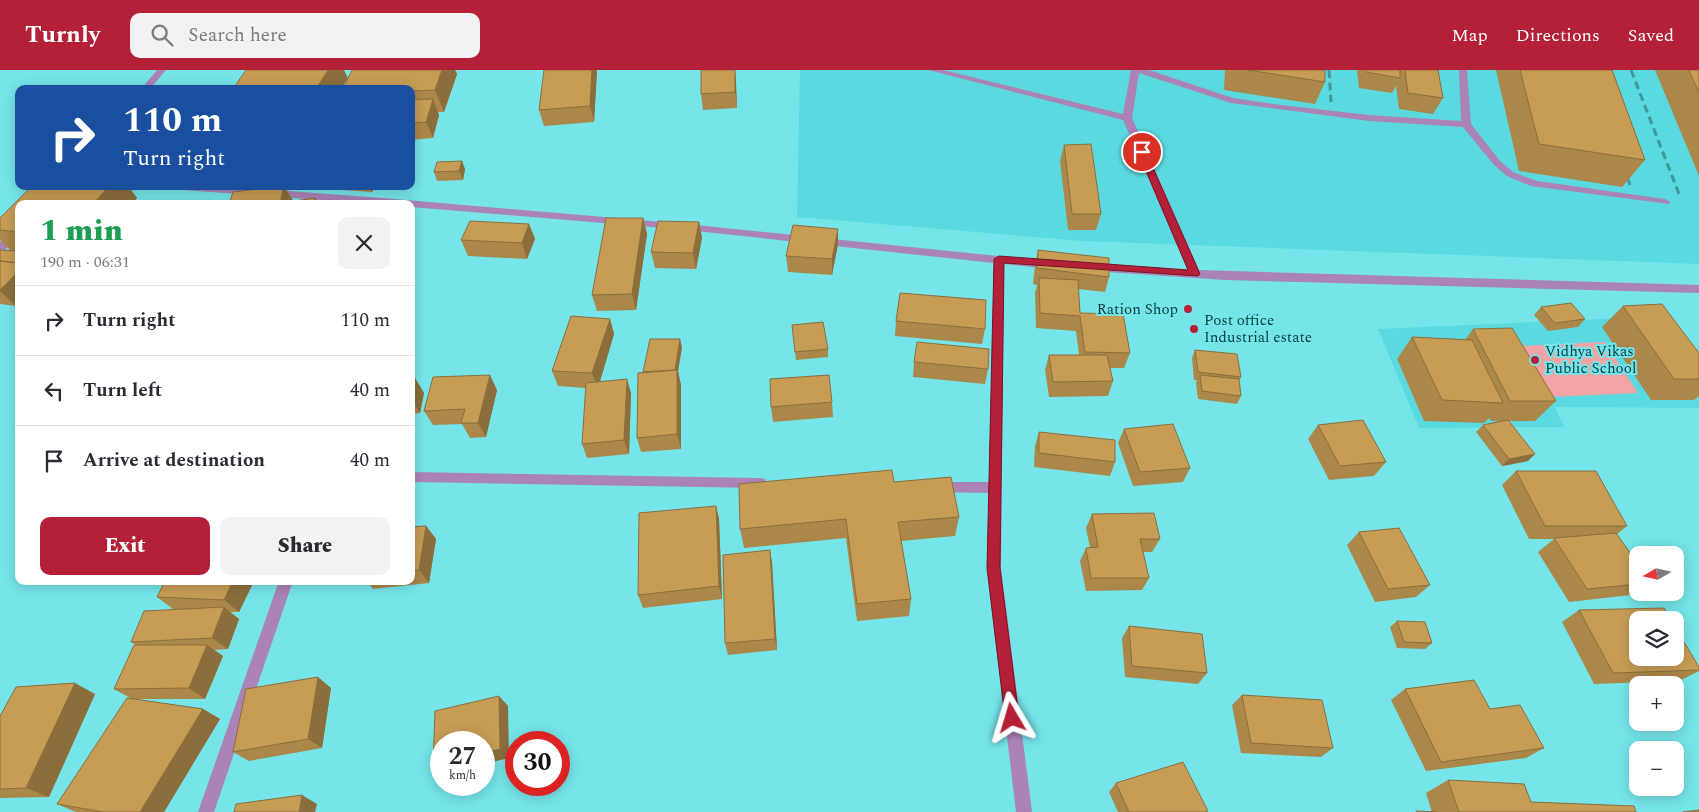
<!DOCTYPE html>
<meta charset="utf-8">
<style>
body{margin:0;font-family:Spectral,serif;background:#f2f2f3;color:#2b2b33;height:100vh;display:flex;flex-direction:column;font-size:19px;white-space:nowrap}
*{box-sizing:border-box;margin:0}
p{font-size:16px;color:#7c7c81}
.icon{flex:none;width:28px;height:28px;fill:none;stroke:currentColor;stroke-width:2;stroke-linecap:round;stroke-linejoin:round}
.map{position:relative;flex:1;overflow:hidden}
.sheet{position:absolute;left:15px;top:130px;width:400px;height:385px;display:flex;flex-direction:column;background:#fff;border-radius:10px;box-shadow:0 2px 12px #0003}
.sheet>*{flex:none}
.top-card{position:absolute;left:15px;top:15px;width:400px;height:105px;border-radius:10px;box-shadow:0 2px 12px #0003;background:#1a4fa0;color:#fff;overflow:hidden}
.needle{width:32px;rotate:261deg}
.tools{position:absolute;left:1629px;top:476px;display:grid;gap:10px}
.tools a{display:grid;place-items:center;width:55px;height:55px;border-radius:10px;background:#fff;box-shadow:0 2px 12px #0003;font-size:25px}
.speed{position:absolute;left:430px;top:661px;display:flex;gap:10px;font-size:25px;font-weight:700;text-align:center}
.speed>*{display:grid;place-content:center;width:65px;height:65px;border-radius:50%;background:#fff;box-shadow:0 2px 12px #0003;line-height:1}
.speed small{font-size:12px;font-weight:400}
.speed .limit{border:8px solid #d22;background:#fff;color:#111}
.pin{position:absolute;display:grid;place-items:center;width:42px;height:42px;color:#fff;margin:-21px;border:2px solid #fff;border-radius:50%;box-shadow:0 1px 5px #0007}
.me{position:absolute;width:55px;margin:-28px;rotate:353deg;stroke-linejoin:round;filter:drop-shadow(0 0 4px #0008)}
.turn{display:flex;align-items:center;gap:18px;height:105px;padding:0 25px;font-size:22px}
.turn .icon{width:65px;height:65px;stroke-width:2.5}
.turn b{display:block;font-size:35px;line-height:42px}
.round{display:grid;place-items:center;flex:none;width:52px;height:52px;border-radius:10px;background:#f2f2f3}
.overview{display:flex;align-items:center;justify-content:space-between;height:85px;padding:0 25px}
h1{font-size:30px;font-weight:800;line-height:38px;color:#1e9e55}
.cta{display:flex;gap:10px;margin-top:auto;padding:10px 25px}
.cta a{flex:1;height:58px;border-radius:10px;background:#b32038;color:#fff;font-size:20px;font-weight:800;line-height:58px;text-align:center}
.cta a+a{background:#f2f2f3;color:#2b2b33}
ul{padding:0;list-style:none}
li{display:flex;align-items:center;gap:15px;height:70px;padding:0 25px;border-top:1px solid #e1e1e2}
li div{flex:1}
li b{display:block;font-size:19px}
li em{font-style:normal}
header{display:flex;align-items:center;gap:30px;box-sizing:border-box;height:70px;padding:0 25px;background:#b32038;color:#fff}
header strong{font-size:24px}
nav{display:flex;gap:28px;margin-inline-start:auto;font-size:18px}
.search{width:350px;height:45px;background:#f2f2f3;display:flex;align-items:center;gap:12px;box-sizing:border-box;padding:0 18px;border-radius:10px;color:#7c7c81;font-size:19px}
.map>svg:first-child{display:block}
</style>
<header>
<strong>Turnly</strong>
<div class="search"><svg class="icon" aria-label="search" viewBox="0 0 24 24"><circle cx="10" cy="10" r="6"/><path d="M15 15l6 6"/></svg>Search here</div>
<nav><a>Map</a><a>Directions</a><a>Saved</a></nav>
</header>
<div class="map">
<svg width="1699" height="742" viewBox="0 0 1699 742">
<rect width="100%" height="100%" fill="#75e5ea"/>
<path fill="#5adae0" d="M800 0H1699V194L1083 171 797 147Z
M1649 247 1699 322V338L1555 337 1564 357 1419 358 1378 259Z"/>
<path fill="#f3a3a3" d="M1605 272 1638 323 1549 327 1520 276Z"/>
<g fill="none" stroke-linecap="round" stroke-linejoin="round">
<path fill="#ab83b6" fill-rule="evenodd" d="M157 0H166L150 19H141Z
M928 0H943L1123 44 1131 0H1149L1233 28 1281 35 1369 45 1461 51 1459 0H1467L1471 54 1500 91 1513 102 1537 111 1665 129 1670 132 1669 134 1531 116 1507 106 1494 95 1463 57 1369 51 1231 33 1139 3 1132 48 1199 200 1699 215V223L1225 210 1092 201 1087 197 1092 193 1188 200 1123 50Z
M164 116H219L383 128 686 154 1056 192 1057 195 1052 199 1004 194 1001 498 1032 742H1016L987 498 989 423 935 422 930 421 929 417 930 413 935 412H989L994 193 686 160 411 137V134H375L169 119Z
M19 156V165L4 181 0 182V172Z
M411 402 760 408 765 409 766 413 765 417 760 418 411 412Z
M279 511H293L214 742H198Z"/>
<path stroke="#42979a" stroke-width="3" stroke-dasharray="8 4.5" stroke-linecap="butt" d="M1329 0 1331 32
M1631 0 1679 124
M1624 97 1630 115"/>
</g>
<path fill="#ab8749" d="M352 0H455L457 4 444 42H438L439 45 433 68 411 70V19Z
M597 0 594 52 544 56 539 40Z
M735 0 737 38 703 40 701 24Z
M1225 0H1325V12L1315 34 1224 20Z
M1357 0H1438L1443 28 1433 44 1399 39 1396 16 1392 23 1359 18Z
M1496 0H1612L1645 90 1622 117 1519 101Z
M1655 0H1699V106Z
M1064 75 1101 144 1096 160H1068L1060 91Z
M465 99 463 110 437 111 434 102Z
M32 116H128L137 128 131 134H19V233L16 236 0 234V180H10L0 170V148Z
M340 116H375L372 122 342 120Z
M643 148 647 164 636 240 597 241 592 225Z
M699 152 702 168 696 199 655 198 651 182Z
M529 154 535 169 527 189 468 186 461 170Z
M838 159V174L832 205 788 202 786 186Z
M1038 180 1109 207 1105 222 1078 219 1080 243 1130 283 1124 298H1110L1113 311 1108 326 1049 327 1045 300 1049 285H1079L1076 261 1036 258 1035 223 1037 215 1033 214 1035 196Z
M1623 236 1699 283V326L1694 330H1651L1602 257Z
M1541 237 1585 249 1578 257 1548 261 1534 245Z
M610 249 614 264 600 311 631 323 629 384 587 388 582 374 586 318 558 316 552 301Z
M896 251 985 259 982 274 895 266Z
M792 255 828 279V287L796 290Z
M1473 259 1556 331 1535 351H1509L1528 391 1502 396 1476 362 1483 355 1500 351H1491L1489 348 1484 353 1424 351 1397 289 1412 267 1465 270Z
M682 277 678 301 681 315V379L641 382 637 368 643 303Z
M1195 280 1241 307 1239 311 1241 326 1237 334 1198 329 1196 313 1197 310H1194L1192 288Z
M914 292 988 299 985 314 913 307Z
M411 308H415L424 323 420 343 412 344 411 350Z
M497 320 486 367 470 368 462 354 433 355 424 341Z
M832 332 833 347 773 352 771 337Z
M1318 355 1386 392 1374 406 1329 410 1308 369Z
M1124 359 1190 398 1183 412 1133 416 1118 373Z
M1039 362 1115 392 1110 406 1034 397 1035 376Z
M1516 401 1627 456 1617 464 1638 494V521L1631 525 1569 532 1538 482 1554 469H1529L1502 415Z
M894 412 959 447 955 466 901 471 911 529 909 546 857 551 846 468 744 478 740 459Z
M716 436 719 449 722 529 643 538 638 525Z
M1092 444 1160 469 1152 482H1143L1149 508 1142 520 1086 521 1080 491 1086 478H1090L1086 458Z
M426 456 436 469 429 513 373 519 366 511H411V457Z
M1359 462 1430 515 1416 527 1375 532 1347 475Z
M770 480 772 493 777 580 728 585 725 573Z
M165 511H254L239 542H230L239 549 228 579 214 580 223 586 205 629H134L203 639 220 649 164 742H76L57 734 132 629 114 619 136 575 131 572 173 539 157 527Z
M1579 540 1699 597V601L1679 611 1594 614 1562 552Z
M1397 551 1432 573 1425 579 1397 578 1390 557Z
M1129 556 1207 603 1198 614 1125 607 1122 568Z
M331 618 322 678 249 691 233 682Z
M1405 619 1490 639 1544 678 1526 688 1426 701 1391 630Z
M95 624 49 727 0 728V646Z
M1242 625 1333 678 1321 687 1241 683 1232 635Z
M1448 710 1531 732 1636 742H1415L1416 741 1432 742 1426 723Z
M1116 713 1208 741 1207 742H1118L1109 722Z"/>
<path fill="#8b6e3c" d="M328 0H344L348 8 341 19H316Z
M442 0H455L457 4 444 42 435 20Z
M592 0H597L594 52 590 36Z
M735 0 736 12 737 38 735 22Z
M433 29 439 45 433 68 426 52Z
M462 91 465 99 463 110 459 101Z
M109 116H128L137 128 131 134H93Z
M284 116 294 132 280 133Z
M369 116H375L372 122Z
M315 128 319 134H314Z
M643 148 647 164 636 240 632 224Z
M699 152 702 168 696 199 693 183Z
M529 154 535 169 527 189 522 173Z
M838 159V174L832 205V189Z
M19 201V233L16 236 0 221V220Z
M610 249 614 264 598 318 592 303Z
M680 269 682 277 678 301 681 315V379L677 364 674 302Z
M490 305 497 320 486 367 478 353Z
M415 308 424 323 420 343 411 329Z
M627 309 631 323 629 384 624 370Z
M1535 384 1528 391 1502 396 1509 389Z
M716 436 719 449 722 529 719 516Z
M426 456 436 469 429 513 419 500Z
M770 480 772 493 777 580 775 569Z
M233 511H254L239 542 224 530Z
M224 537 239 549 228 579 212 568Z
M207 575 223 586 205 629 189 618Z
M318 607 331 618 322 678 308 669Z
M75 613 95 624 49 727 26 718Z
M499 626 508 636 509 688 484 694V683Z
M203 639 220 649 164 742H140Z
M441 692V701L433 694Z
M302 725 317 734 315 742H299Z"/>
<path fill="#c79d55" stroke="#8b6e3c" d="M246 0H328L316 19H233Z
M352 0H442L435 20 411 21V19H343Z
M544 0H592L590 36 539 40Z
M701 0H735V22L701 24Z
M1248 0H1325V12Z
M1366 0H1400V8L1366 2Z
M1405 0H1438L1443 28 1408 23Z
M1520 0H1612L1645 90 1539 74Z
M1689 0H1699V23Z
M433 29 426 52 411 53V30Z
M1091 74 1101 144H1072L1064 75Z
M462 91 459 101 434 102 437 92Z
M32 116H109L93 134H19V162L0 160V148Z
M284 116 280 133 315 128 314 134H229L233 122Z
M606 148H643L632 224 592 225Z
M470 151 529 154 522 173 461 170Z
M658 151 699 152 693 183 651 182Z
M793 155 838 159 832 189 786 186Z
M0 180 19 181V193L0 191Z
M1038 180 1109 188V207L1037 198Z
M0 191 19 193V201L0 220Z
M1039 208 1078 210 1080 243 1123 244 1130 283 1085 282 1080 246 1040 243Z
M900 223 986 230 985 259 896 251Z
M1571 233 1585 249 1555 253 1541 237Z
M1662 234 1699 283V309H1674L1623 236Z
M571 246 610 249 592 303 552 301Z
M823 252 828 279 795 282 792 255Z
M1512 258 1556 331H1510L1473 259Z
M1412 267 1472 270 1503 333 1442 330Z
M650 269H680L675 300 643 302Z
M917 272 989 279 988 299 914 292Z
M1195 280 1237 284 1241 307 1198 302Z
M1049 285H1107L1113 311 1053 312Z
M677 300V364L637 368 638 303Z
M490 305 478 353H461L465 339 424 341 433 307Z
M829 305 832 332 771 337 770 309Z
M1200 305 1239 309 1241 326 1202 321Z
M411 308H415L411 327Z
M627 309 624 370 582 374 586 313Z
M1363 350 1386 392 1340 396 1318 355Z
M1508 350 1535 384 1509 389 1483 355Z
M1173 354 1190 398 1140 402 1124 359Z
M1039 362 1115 370V392L1039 383Z
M892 400 894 412 951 407 959 447 898 452 911 529 857 534 846 449 740 459 739 414Z
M1516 401H1596L1627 456H1545Z
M716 436 719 516 638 525 639 443Z
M1154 443 1160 469H1140L1149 508H1091L1086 478 1098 477 1092 444Z
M426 456 419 500 411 501V457Z
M1399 458 1430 515 1388 519 1359 462Z
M1616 463 1638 494V514L1587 519 1554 468Z
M770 480 775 569 725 573 723 485Z
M165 511H233L224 530 157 527Z
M224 537 212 568 131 572 144 541Z
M1664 538 1671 550H1638V588H1675V557L1699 597V600L1613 603 1579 540Z
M1397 551 1425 552 1432 573 1404 572Z
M1129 556 1202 564 1207 603 1132 596Z
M134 575H207L189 618 114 619Z
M318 607 308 669 233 682 246 619Z
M1474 610 1490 639 1520 635 1544 678 1441 692 1405 619Z
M75 613 26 718 0 719V646L16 617Z
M1242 625 1322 630 1333 678 1251 673Z
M499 626 500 679 484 683V672H441V692L433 694 435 641Z
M127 628 203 639 140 742H103L57 734Z
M1183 692 1208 741 1204 742H1129L1116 713Z
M1448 710 1524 714 1531 732 1634 736 1636 742H1459Z
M302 725 299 742H234L236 734Z
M1699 740V742H1683Z
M1416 741 1437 742H1417Z"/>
<path fill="#b32038" stroke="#741524" d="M1139 80 1146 82 1200 204 1198 206 1004 193 1000 498 1019 648 1017 653 1012 655 1007 653 1005 648 987 498 994 189 999 186 1188 200 1138 82Z"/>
<g fill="#b32038" stroke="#75e5ea" stroke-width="2">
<circle cx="1188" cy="239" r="5"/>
<circle cx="1194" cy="259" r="5"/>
<circle cx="1535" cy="290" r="5"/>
</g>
<g text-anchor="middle" stroke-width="4" stroke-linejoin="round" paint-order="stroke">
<g font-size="15" fill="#073c3e" stroke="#75e5ea" text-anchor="start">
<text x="1178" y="244" text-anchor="end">Ration Shop</text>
<text x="1204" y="255">Post office<tspan x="1204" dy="17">Industrial estate</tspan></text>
<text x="1545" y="286">Vidhya Vikas<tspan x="1545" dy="17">Public School</tspan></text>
</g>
</g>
</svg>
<div class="tools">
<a><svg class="needle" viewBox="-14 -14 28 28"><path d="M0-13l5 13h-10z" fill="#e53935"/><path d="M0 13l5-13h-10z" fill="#7c7c81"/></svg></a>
<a><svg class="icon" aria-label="layers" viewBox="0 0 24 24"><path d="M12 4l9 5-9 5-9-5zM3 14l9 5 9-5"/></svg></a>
<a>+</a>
<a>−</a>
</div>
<div class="speed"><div>27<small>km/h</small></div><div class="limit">30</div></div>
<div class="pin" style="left:1142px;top:82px;background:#d93025"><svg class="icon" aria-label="arrive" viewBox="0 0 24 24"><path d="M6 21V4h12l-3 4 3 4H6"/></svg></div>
<svg class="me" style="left:1012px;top:648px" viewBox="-20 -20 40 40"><path d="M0-17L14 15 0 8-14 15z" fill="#b32038" stroke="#fff" stroke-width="4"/></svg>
<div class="top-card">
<div class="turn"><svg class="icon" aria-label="right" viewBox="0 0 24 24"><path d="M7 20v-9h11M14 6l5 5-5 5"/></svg><div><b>110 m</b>Turn right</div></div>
</div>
<section class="sheet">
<div class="overview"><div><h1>1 min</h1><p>190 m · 06:31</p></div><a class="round"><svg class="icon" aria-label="close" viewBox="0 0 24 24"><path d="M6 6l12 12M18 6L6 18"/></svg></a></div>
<ul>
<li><svg class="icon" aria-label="right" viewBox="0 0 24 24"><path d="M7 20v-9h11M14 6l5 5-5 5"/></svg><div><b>Turn right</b></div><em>110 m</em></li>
<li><svg class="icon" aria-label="left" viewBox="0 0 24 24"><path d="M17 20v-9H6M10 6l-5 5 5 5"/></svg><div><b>Turn left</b></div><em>40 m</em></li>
<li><svg class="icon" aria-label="arrive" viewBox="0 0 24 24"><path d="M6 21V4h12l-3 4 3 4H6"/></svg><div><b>Arrive at destination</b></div><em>40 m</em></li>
</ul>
<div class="cta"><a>Exit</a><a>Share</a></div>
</section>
</div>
